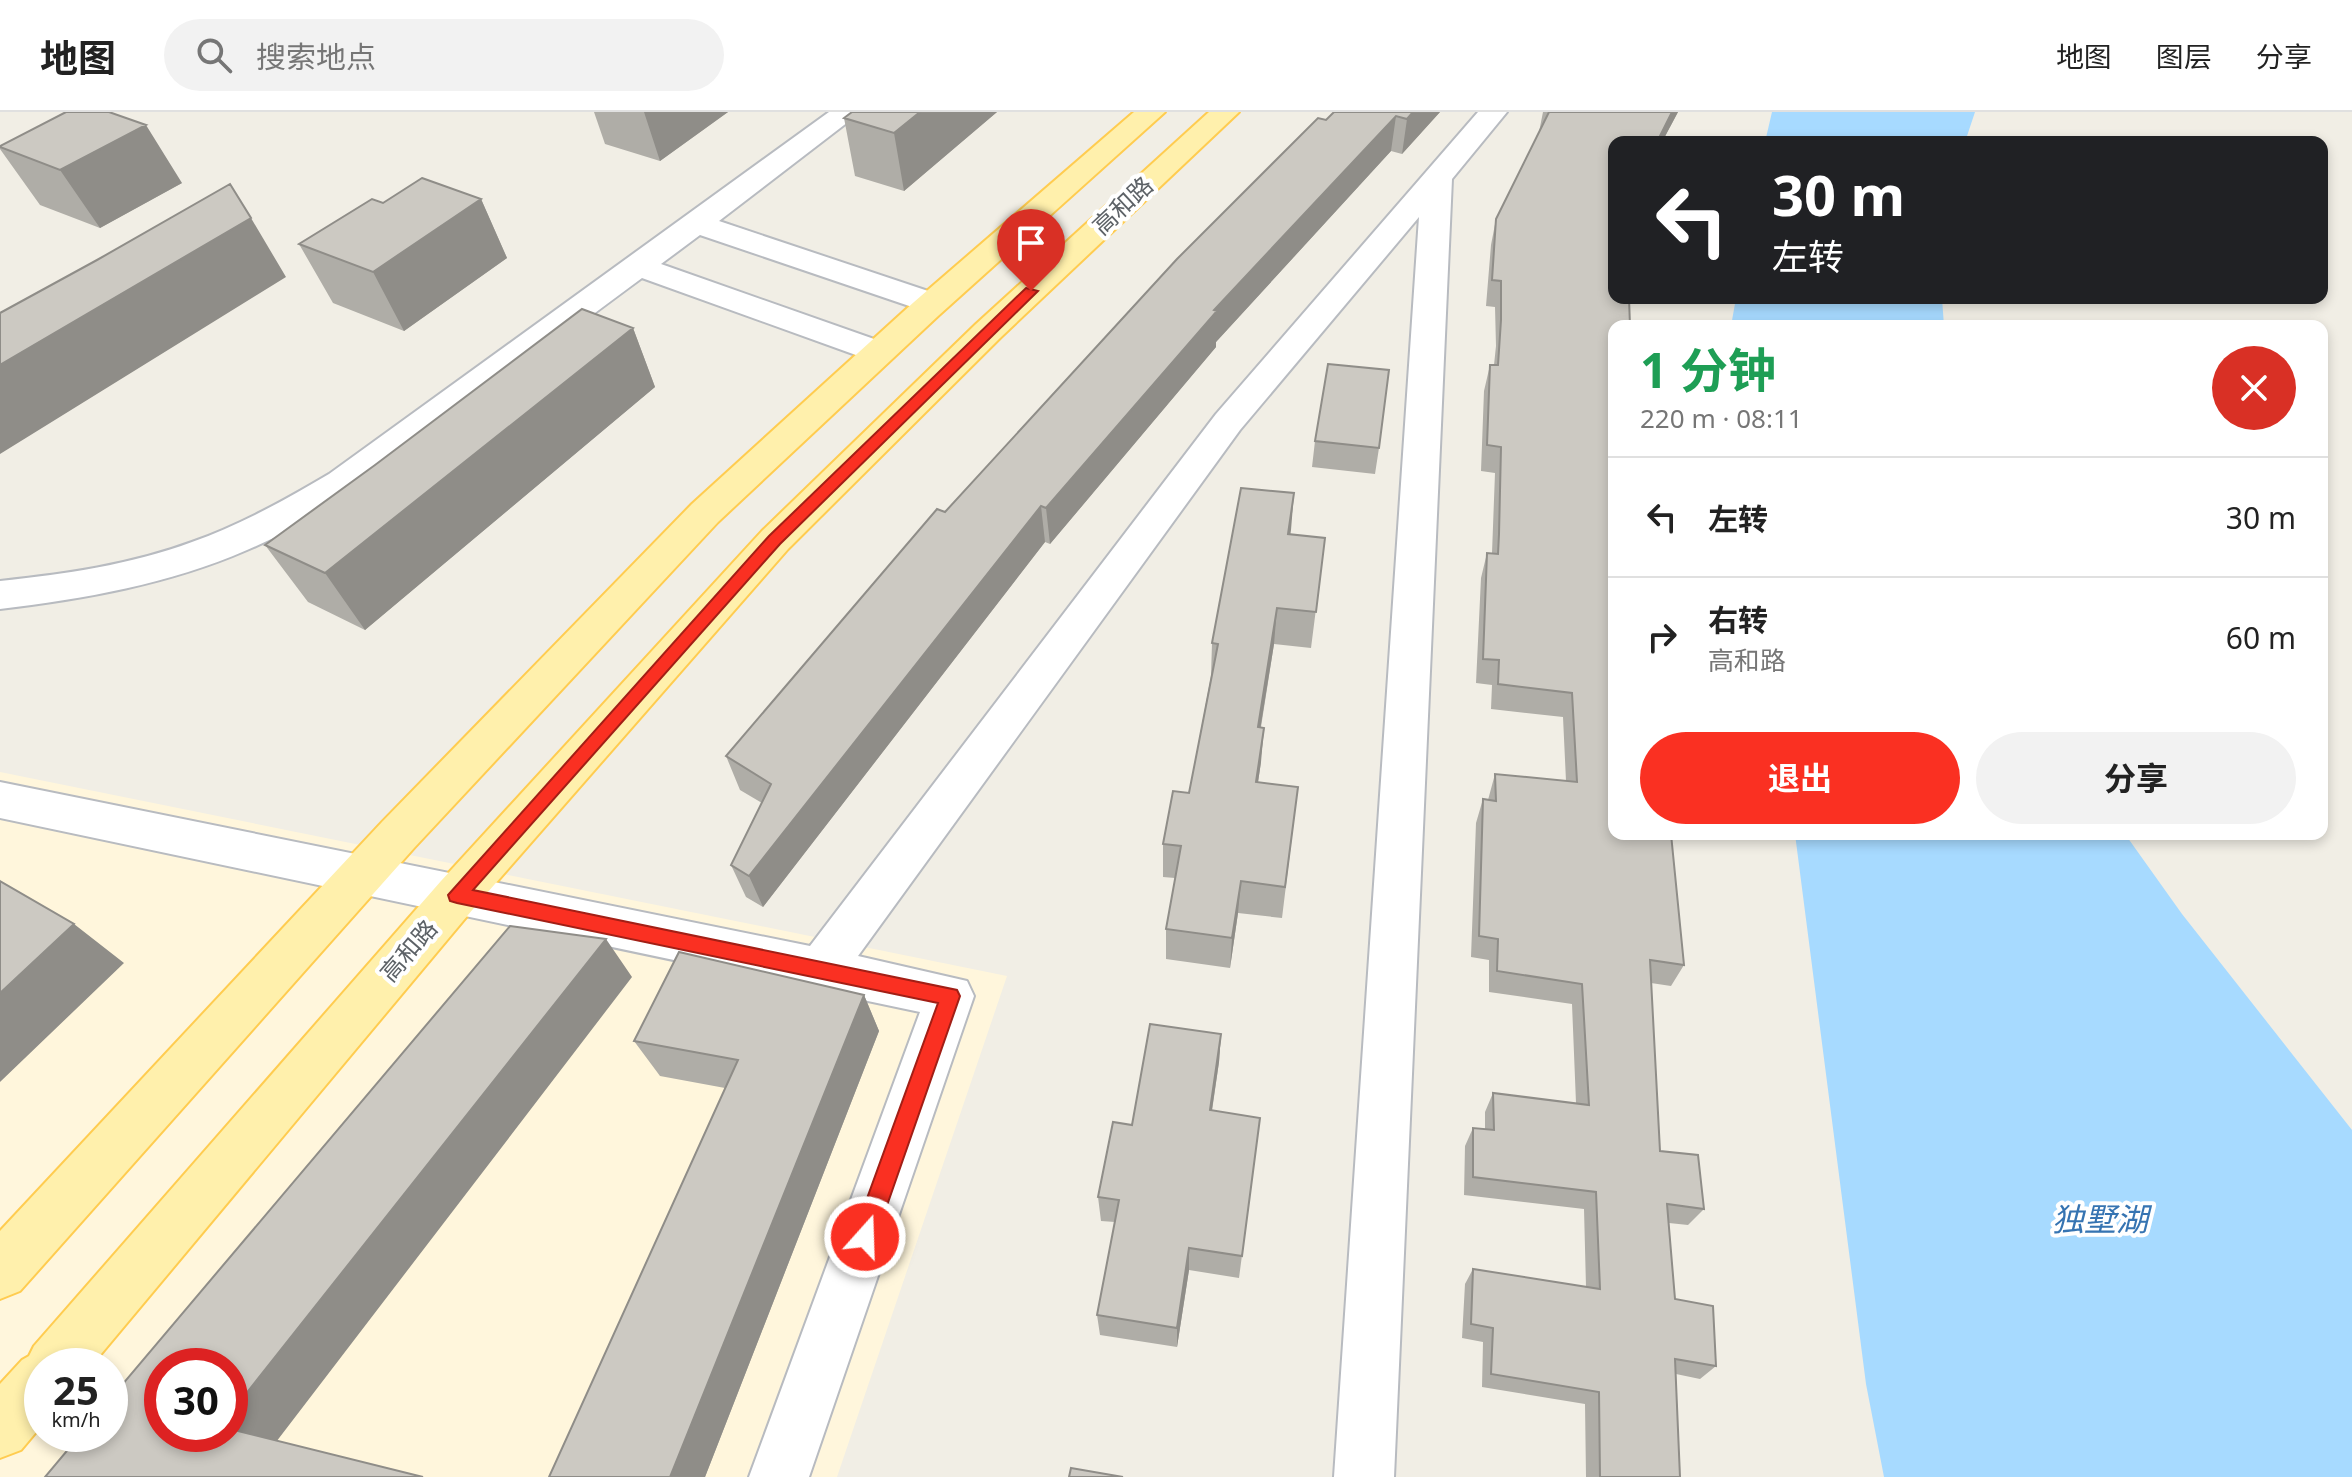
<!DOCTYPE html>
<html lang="zh">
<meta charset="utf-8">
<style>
body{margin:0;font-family:"Noto Sans","Noto Sans SC",sans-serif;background:#f2f2f2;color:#222;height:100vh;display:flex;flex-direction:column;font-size:30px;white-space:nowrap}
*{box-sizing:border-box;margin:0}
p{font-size:26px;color:#767676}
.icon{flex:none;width:44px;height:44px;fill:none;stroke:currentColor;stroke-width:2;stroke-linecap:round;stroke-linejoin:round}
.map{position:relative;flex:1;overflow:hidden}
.details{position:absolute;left:1608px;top:208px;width:720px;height:520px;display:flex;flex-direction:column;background:#fff;border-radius:16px;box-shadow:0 4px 12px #0003}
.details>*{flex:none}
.top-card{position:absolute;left:1608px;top:24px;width:720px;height:168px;border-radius:16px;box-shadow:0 4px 12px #0003;background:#202124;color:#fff;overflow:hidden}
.speed{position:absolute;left:24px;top:1236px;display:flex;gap:16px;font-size:40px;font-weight:700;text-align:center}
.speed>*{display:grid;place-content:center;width:104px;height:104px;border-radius:50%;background:#fff;box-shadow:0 4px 12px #0003;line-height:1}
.speed small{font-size:20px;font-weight:400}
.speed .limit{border:12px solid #d22;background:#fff;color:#111}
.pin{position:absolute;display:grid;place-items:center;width:68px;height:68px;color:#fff;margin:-82px -34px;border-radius:50% 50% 50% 0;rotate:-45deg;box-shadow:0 0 8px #0007}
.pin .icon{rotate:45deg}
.me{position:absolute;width:88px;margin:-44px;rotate:20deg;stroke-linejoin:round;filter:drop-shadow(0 0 6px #0008)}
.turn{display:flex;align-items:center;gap:28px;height:168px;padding:0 32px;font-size:36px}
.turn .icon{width:104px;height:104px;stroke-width:2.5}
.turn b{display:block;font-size:56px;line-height:68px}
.round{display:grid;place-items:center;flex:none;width:84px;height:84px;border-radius:42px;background:#f2f2f2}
.head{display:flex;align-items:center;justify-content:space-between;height:136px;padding:0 32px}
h1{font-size:48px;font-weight:700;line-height:60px;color:#1e9e55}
.action{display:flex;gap:16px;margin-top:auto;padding:16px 32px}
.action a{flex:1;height:92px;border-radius:48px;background:#fa3022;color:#fff;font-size:32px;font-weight:700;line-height:92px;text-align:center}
.action a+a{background:#f2f2f2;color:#222}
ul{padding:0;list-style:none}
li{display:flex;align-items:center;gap:24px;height:120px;padding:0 32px;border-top:2px solid #e0e0e0}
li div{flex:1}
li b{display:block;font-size:30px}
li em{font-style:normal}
header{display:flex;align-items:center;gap:48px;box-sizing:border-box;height:112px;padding:0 40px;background:#fff;border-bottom:2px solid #e0e0e0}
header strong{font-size:38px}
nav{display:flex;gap:44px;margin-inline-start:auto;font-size:28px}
.search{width:560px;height:72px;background:#f2f2f2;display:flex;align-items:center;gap:20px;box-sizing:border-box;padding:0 28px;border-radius:44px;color:#767676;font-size:30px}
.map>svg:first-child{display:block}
</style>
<header>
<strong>地图</strong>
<div class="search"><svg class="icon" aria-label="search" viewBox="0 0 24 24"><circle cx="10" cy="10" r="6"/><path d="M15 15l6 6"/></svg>搜索地点</div>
<nav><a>地图</a><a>图层</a><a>分享</a></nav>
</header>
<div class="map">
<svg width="2352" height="1365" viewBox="0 0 2352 1365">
<rect width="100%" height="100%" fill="#f1eee5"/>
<path fill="#fff6dc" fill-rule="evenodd" d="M0 660 1007 864 837 1365H0ZM42 1254H110V1322H42ZM162 1254H230V1322H162Z"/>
<path fill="#a7daff" d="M1772 0H1975L1965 30H1765Z
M1736 186H1942L1944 214H1731Z
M1795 722H2125L2182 802 2352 1018V1365H1884L1866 1272Z"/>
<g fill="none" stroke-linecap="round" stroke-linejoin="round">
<defs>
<path id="minor" d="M829 0H861L719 109 943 184 948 191 943 198 932 201 921 198 700 123 661 152 891 233 896 240 891 247 879 250 867 247 642 166C578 213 515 261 452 308 386 356 323 406 247 438 169 472 84 487 0 497V469C65 462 130 453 192 430 240 413 285 388 329 362Z
M1478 0H1507L1452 67 1394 1365H1334L1419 105 1240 318 858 844 967 869 974 884 809 1365H749L920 900 0 706V670L810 834 1216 302Z"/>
<path id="major" d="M1134 0H1165L938 204 718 410 414 736 20 1179 0 1187V1119L382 710 692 392 914 190Z
M1209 0H1239L1000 226 788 437 473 797 91 1254H42V1313L21 1338 0 1346V1272L22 1248 29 1244 34 1234 441 769 762 419 976 212Z"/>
</defs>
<use href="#minor" stroke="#b8bbc0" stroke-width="4"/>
<use href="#major" stroke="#ffcc50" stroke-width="4"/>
<use href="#minor" fill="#fff" fill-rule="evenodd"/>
<use href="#major" fill="#fff0ac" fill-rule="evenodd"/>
</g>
<path fill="#afada7" d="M594 0H728L660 49 605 32Z
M852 0H997L904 79 855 64 844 6Z
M1334 0H1440L1402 42 1391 39 1216 230V235L1050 432 1045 430 763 795 746 785 731 753 762 691 740 678 726 644 945 400Z
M1543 0H1678L1662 30H1614V722L1684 853 1671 874 1651 871 1660 1039 1704 1097 1688 1113 1669 1111 1675 1187 1716 1254 1700 1267 1676 1262 1680 1365H1586L1585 1292 1482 1275 1483 1230 1462 1226 1465 1172 1473 1157 1586 1175 1584 1097 1464 1083 1465 1034 1473 1016 1485 1017V1000L1493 981 1576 991 1572 892 1489 880V848L1471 845 1476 711 1483 687 1488 688 1495 662 1566 669 1563 605 1491 597 1492 573 1476 571 1481 466 1487 441H1492L1495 361 1481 359 1484 279 1490 253H1494L1496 234 1495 195 1486 194 1491 133 1496 107 1539 20Z
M0 34 182 71 100 116 40 93 0 37Z
M481 87 507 146 404 219 333 191 299 132 383 91Z
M633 216 655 275 365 518 308 490 265 433Z
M1315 329 1379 336 1375 362 1312 355Z
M1290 423 1325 426 1311 536 1274 532 1261 615V650L1258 670 1298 675 1282 806 1238 801 1230 856 1166 847V817L1175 766 1163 765V732L1189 681 1211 564 1212 531Z
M864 883 879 919 705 1365H549L725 976 660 964 634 929Z
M1221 922 1219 950 1212 999 1260 1006 1239 1166 1189 1158 1177 1235 1100 1223 1097 1203 1115 1110 1101 1109 1098 1085 1132 1013Z"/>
<path fill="#8f8d88" d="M644 0H728L660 49Z
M920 0H997L904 79 894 21Z
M1413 0H1440L1402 42 1407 7Z
M1672 0H1678L1662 30H1657Z
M1396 4 1391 39 1216 230V235L1050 432 1046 396 1214 198Z
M146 13 182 71 100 116 60 58Z
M481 87 507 146 404 219 373 160Z
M251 106 286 165 0 342V253Z
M633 216 655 275 365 518 325 461Z
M1294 381 1291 418 1285 459 1288 422Z
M1041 394 1045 430 763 795 749 764Z
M1277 496 1274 532 1255 649 1258 615Z
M1264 616 1261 650 1253 704 1256 670Z
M1241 769 1238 801 1230 856 1232 826Z
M74 812 124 851 0 970V881Z
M606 827 632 865 273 1334 230 1318V1302Z
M864 883 879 919 705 1365H670Z
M1221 922 1219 950 1208 1024 1210 998Z
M1189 1136V1158L1177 1235V1216Z"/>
<path fill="#ccc9c2" stroke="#8f8d88" stroke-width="2" d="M66 0H109L146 13 60 58 0 35V34Z
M852 0H920L894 21 844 6Z
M1334 0H1413L1407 7 1396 4 1214 198 1217 199 1046 396 1041 394 749 764 731 753 771 672 726 644 937 397 945 400 1177 147 1318 6 1326 8Z
M1549 0H1672L1657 30H1614V186H1629L1630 214H1614V722H1671L1684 853 1650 848 1660 1039 1698 1043 1704 1097 1667 1092 1675 1187 1713 1194 1716 1254 1675 1247 1680 1365H1600L1599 1280 1491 1262 1493 1216 1471 1212 1473 1157 1600 1177 1596 1080 1473 1065V1016L1494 1018 1493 981 1589 993 1582 872 1497 859 1498 827 1479 824 1483 687 1496 689 1495 662 1577 670 1572 581 1498 572 1499 548 1483 547 1487 441 1498 442 1499 422 1501 335 1487 333 1490 253H1498L1501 208V169L1492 168 1496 107Z
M422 66 481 87 373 160 299 132 372 87 383 91Z
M230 72 251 106 0 253V201L97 148Z
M582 197 633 216 325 461 265 433 375 353Z
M1328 252 1389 258 1379 336 1315 329Z
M1241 376 1294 381 1288 422 1325 426 1316 500 1277 496 1258 615 1264 616 1256 670 1298 675 1285 775 1241 769 1232 826 1166 817 1181 734 1163 732 1173 679 1189 681 1218 532 1212 531Z
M0 769 74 812 0 881Z
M510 814 606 827 230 1302V1254H162V1322H230V1317L423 1365H45L81 1322H110V1287Z
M679 840 864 883 670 1365H549L738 948 634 929Z
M1150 912 1221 922 1210 998 1260 1006 1242 1144 1189 1136 1177 1216 1097 1203 1119 1088 1098 1085 1113 1010 1132 1013Z
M1071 1356 1123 1365H1069Z"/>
<path fill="#fa3022" stroke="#a21f16" stroke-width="2" d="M1026 176 1038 179 780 432 473 778 957 878 960 884 876 1125 873 1133 865 1136 857 1133 853 1125 938 891 457 791 450 789 448 783 769 424Z"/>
<g text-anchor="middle" stroke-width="8" stroke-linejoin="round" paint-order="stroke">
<g font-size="24" fill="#5d6267" stroke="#fff">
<text transform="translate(1123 94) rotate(-43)" y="8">高和路</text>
<text transform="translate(409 839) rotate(-49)" y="8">高和路</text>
</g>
<g font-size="32" font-style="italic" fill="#3674b2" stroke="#fff">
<text x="2100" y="1119">独墅湖</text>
</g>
</g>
</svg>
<div class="speed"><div>25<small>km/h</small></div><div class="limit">30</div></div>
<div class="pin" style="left:1031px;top:179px;background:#d93025"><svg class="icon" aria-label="arrive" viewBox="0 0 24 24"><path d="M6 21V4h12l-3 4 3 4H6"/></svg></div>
<svg class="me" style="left:865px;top:1125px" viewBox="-20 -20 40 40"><circle r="17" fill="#fa3022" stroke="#fff" stroke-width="3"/><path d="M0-11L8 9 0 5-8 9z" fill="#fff"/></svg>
<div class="top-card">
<div class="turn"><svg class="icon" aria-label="left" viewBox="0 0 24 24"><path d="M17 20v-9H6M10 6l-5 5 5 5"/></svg><div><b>30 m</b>左转</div></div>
</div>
<section class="details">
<div class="head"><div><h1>1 分钟</h1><p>220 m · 08:11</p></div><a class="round" style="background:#d93025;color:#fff"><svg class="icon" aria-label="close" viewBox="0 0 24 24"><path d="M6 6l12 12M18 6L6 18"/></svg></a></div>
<ul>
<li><svg class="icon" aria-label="left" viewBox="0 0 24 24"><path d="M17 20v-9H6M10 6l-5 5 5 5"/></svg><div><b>左转</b></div><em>30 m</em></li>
<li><svg class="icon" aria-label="right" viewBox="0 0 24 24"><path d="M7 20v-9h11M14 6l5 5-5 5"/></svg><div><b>右转</b><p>高和路</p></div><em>60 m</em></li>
</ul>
<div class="action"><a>退出</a><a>分享</a></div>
</section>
</div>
